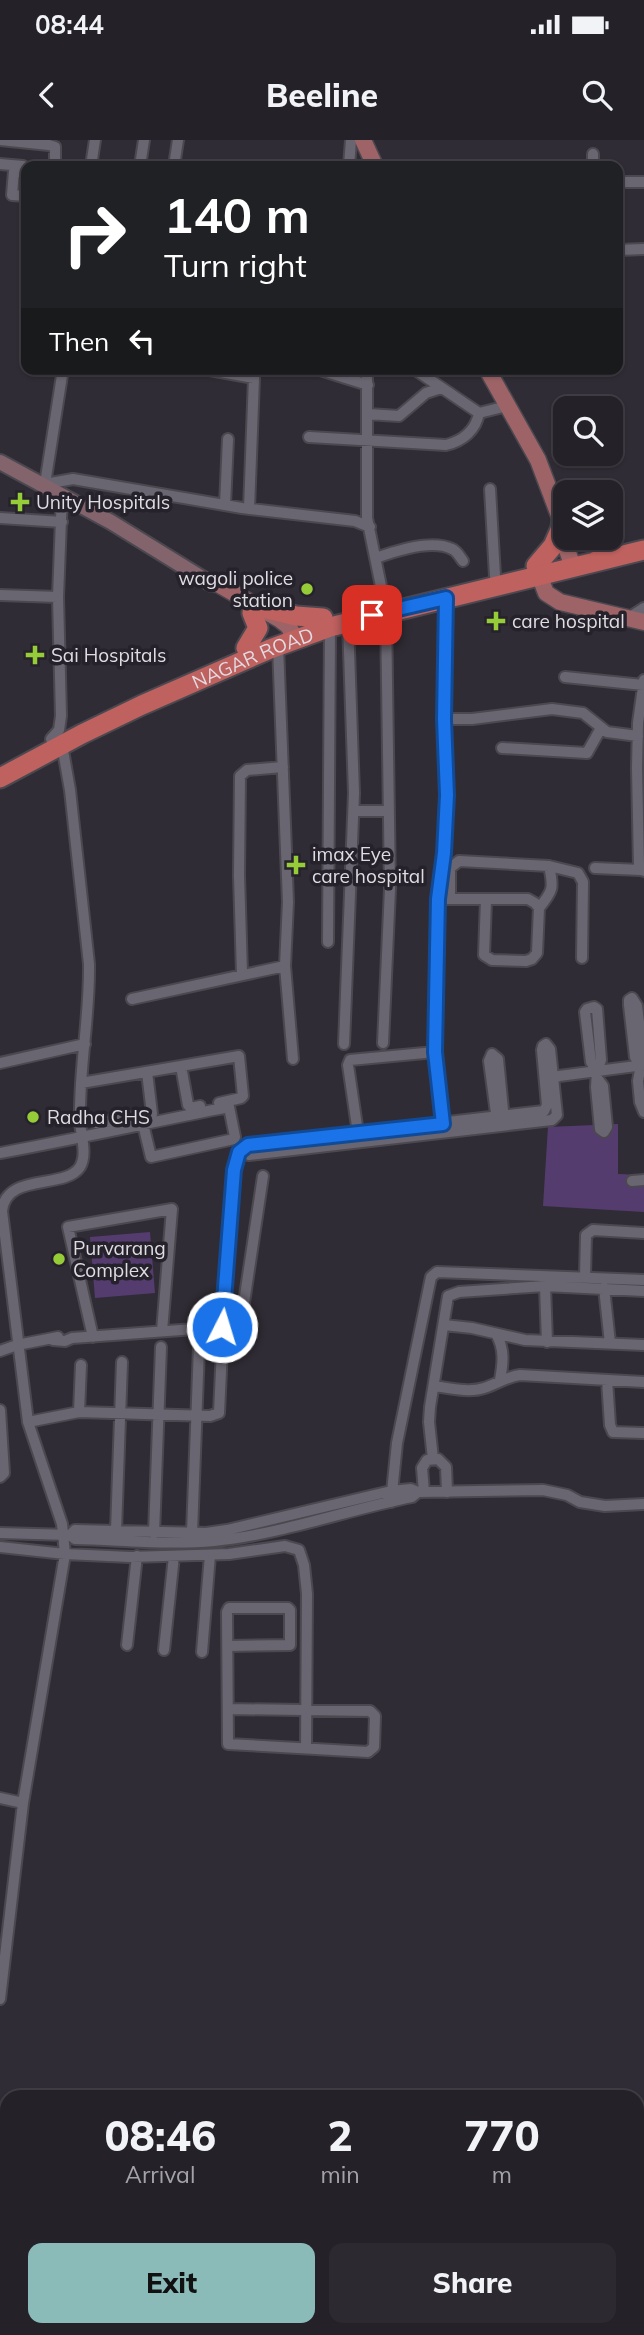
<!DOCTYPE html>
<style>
body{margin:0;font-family:Mulish,sans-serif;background:#2c2930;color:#f1f3f6;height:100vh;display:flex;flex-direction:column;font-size:26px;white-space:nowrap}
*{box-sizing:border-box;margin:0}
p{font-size:23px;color:#a3a3a8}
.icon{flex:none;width:38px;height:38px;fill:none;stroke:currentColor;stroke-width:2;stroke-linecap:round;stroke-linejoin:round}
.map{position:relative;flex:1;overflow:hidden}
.panel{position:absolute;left:0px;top:1950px;width:644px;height:247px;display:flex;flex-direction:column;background:#242128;border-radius:21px 21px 0 0;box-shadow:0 2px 5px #0004,0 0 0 2px #413e45}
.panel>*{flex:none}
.guide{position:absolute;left:21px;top:21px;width:602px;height:214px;border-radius:14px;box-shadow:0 2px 5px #0004,0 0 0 2px #413e45;background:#202124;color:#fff;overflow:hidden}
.tools{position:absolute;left:553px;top:256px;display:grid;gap:14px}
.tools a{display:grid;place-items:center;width:70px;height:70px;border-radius:14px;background:#242128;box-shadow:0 2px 5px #0004,0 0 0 2px #413e45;font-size:35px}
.pin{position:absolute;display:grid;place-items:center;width:60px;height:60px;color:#fff;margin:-30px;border-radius:14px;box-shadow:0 4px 10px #0006}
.me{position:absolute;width:77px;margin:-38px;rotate:5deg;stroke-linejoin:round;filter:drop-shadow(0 0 5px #0008)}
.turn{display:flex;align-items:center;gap:24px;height:147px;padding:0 28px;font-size:32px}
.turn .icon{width:91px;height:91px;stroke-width:2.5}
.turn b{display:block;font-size:49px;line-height:60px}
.then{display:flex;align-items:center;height:66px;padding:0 28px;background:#0003;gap:14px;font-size:26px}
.eta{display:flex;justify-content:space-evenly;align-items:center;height:119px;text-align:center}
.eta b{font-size:42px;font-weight:800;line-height:49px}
.primary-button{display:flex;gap:14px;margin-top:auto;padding:14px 28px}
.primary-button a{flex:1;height:80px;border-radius:14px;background:#8bbbb9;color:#111;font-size:28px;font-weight:800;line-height:80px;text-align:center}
.primary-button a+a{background:#2c2930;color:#f1f3f6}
.status{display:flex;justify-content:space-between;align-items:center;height:49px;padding:0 35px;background:#242128;direction:ltr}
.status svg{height:19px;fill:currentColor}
header{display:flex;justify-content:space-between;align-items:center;height:91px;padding:0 28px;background:#242128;font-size:32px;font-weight:800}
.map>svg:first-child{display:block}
</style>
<div class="status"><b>08:44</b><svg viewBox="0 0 49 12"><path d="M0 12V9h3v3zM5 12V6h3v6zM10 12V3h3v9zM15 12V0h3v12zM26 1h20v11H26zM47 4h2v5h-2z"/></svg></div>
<header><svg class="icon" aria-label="back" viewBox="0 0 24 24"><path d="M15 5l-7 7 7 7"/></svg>Beeline<svg class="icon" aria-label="search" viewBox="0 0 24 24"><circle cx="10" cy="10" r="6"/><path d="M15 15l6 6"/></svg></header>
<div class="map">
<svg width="644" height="2195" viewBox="0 0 644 2195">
<rect width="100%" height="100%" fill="#302c35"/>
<path fill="#553c6f" d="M618 984V1034L644 1035V1072L543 1066 548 987Z
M150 1092 155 1153 95 1158 90 1097Z"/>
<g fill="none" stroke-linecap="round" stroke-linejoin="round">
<defs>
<path id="street" d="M0 0 49 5 55 7V26
M0 24 23 26
M91 26 95 0
M140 26 144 0
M174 26 178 0
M349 26 351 0
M593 26V14
M26 33 14 31 12 55 26 56
M618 42H644
M618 110 644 109
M63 229 45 344 73 339 242 368 355 381 370 387
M204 229 254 238 249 369
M317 229 368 245
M367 229V378L384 461
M414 229 479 273 507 266
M270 230 271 229
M368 274 399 276 426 253 441 248
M309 297 446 305C463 301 476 290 479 273
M490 349 495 436
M225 365 228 299
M0 378 62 382
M376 418C395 411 432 399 452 409 457 411 460 417 463 421
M0 455 58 457
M627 479 644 468
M278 506 288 762 285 826 293 919
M565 537 643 545
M644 540 638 583 637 628 639 726 644 731
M444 579H472L552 569 583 573 607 592 638 596
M51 599 59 590 61 576 58 457 62 354
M502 608 587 613 601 588
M354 671H389
M549 726 578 733 583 742 582 818
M595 728 641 730
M438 759H528L535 763 539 768 537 813 532 819 526 821 492 820 484 815 486 760
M450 759V728L459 721 549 726C554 748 553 751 539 768
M328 802 330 487
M242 834 239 735 240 636 247 630 283 627
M132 859 285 826
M383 903 390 749 386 472
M344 904 354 653 348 482
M546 904 550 909 557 975 552 980 249 1015 239 1012 248 1005 544 971 547 965 542 910 543 906Z
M0 923 85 904
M181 926 239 916 243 956 241 958 219 963
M640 926 635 917 629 865V860L632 858 637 866 643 914 638 941 640 962 644 972
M597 931 601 920 597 869 594 867 587 869 585 872 591 922 597 931 596 947 600 989 604 992 607 987 603 946 597 938
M549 940 559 936 644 925
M81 943 181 926 188 965 191 968 200 966
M499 977 503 970 498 919 492 914 489 921 496 973 500 980
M96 983 152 974 147 932
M443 989 435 912 438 759 444 713 447 655 444 579 446 458
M358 993 348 925 350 920 435 912
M0 1013C76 999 152 982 229 967L235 997 234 999 151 1017 143 984
M632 1041 644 1040
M585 1137 586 1095 593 1090 644 1093
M545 1146 547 1202
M604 1148 610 1203
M444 1185 472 1188 525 1200 644 1205
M496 1194C505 1209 503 1224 500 1240
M93 1197 68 1087 172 1069 162 1191
M53 1200 65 1201 72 1198 222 1187 234 1030 239 1012
M0 1211 17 1205 58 1197
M81 1225 79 1272 210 1276 219 1273 222 1209C226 1202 234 1202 239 1196L263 1036
M607 1240 610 1285 613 1292 644 1293
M434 1246C449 1248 469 1253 484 1248 497 1244 506 1237 520 1235L644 1242
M0 1270 4 1333 0 1337
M28 1282 79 1272
M433 1319 429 1282 430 1267 448 1156 459 1152 545 1146 644 1151
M424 1352 422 1328 427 1320 438 1319 446 1327 447 1352
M391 1362 397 1303 431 1137 437 1132 644 1140
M116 1391 122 1222
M0 1393 70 1395 75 1399C121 1400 168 1405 214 1401 278 1395 347 1370 412 1357L418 1352
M154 1393 161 1207
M192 1393 199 1207
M70 1395 75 1390 206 1393 227 1390 391 1351 411 1349 418 1352 543 1350 567 1355 580 1362 605 1366 644 1364
M0 1407 65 1414 130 1417 229 1414 285 1406 299 1410 304 1425 307 1454 306 1608
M127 1505 137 1416
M228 1506 290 1505V1470L288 1468H229L227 1472 228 1604 368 1612 374 1607 375 1576 370 1571 228 1569
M164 1510 174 1416
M202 1512 210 1415
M0 1658 23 1663
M0 1859 23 1663 65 1414 62 1384 28 1282 2 1071C6 1032 65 1050 80 1027 88 1014 80 993 80 979 79 927 90 876 89 824L70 650 62 605
M75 2195 76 2189
M132 2195V2191"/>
<path id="secondary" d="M0 322 111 382 210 443"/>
<path id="primary" d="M363 0 375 26
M487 229 538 320 560 378 559 387 573 427
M536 427 546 453 560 462 644 482
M210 443 218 444 279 479 288 486 296 499"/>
<g id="highway">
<path d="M578 397 607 408"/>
<path d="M536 426 553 406 560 390"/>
<path d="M259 467 296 476 323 478"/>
<path d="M246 508 258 488 252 473"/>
<path id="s1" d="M0 638 82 594 142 565 270 509 330 487 644 410"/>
</g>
</defs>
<use href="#street" stroke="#4c4850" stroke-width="14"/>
<use href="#secondary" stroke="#4c4850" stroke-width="18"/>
<use href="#primary" stroke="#4c4850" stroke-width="19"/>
<use href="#highway" stroke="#4c4850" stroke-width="23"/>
<use href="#street" stroke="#6a6671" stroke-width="10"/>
<use href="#secondary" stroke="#84646c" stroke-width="14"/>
<use href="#primary" stroke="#9d6366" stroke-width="16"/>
<use href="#highway" stroke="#bf615f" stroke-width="19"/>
</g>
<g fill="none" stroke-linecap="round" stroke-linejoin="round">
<defs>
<path id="route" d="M222 1187 234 1030 239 1012 248 1005 443 984 435 912 438 759 444 713 447 655 444 579 446 458 372 475"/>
</defs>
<use href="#route" stroke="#114b97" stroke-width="18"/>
<use href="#route" stroke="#1a73e8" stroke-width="12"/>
</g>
<g fill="#97cc39" stroke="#26222b" stroke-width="2.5">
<path d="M16.5 351.5h7v7h7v7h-7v7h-7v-7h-7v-7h7z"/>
<circle cx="307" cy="449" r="7"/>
<path d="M492.5 470.5h7v7h7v7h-7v7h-7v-7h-7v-7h7z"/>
<path d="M31.5 504.5h7v7h7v7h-7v7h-7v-7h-7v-7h7z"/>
<path d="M292.5 714.5h7v7h7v7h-7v7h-7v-7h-7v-7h7z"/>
<circle cx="33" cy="977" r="7"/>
<circle cx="59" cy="1119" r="7"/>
</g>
<g text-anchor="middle" stroke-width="7" stroke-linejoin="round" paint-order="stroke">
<g font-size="19" fill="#dfdce2" stroke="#26222b" text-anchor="start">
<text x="36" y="369">Unity Hospitals</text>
<text x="293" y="445" text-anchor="end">wagoli police<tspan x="293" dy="22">station</tspan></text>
<text x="512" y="488">care hospital</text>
<text x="51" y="522">Sai Hospitals</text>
<text x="312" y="721">imax Eye<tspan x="312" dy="22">care hospital</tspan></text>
<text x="47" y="984">Radha CHS</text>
<text x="73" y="1115">Purvarang<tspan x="73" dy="22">Complex</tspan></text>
</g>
<g font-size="19" fill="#dfdce2" stroke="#26222b">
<text dy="7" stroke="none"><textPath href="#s1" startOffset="280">NAGAR ROAD</textPath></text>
</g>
</g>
</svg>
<div class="tools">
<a><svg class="icon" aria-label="search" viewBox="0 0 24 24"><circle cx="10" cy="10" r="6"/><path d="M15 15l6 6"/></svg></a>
<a><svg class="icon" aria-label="layers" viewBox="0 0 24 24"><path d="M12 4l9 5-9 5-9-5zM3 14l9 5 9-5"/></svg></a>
</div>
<div class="pin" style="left:372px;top:475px;background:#d93025"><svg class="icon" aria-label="arrive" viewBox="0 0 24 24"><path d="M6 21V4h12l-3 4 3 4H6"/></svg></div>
<svg class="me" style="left:222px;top:1187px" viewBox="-20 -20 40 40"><circle r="17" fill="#1a73e8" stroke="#fff" stroke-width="3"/><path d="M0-11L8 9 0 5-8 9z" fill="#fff"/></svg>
<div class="guide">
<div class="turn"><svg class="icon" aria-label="right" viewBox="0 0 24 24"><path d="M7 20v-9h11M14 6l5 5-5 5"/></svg><div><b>140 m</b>Turn right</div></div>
<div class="then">Then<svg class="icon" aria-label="left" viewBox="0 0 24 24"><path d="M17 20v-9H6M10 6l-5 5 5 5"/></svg></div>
</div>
<section class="panel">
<div class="eta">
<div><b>08:46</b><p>Arrival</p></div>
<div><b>2</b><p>min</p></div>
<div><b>770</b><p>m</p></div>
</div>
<div class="primary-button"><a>Exit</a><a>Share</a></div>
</section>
</div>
